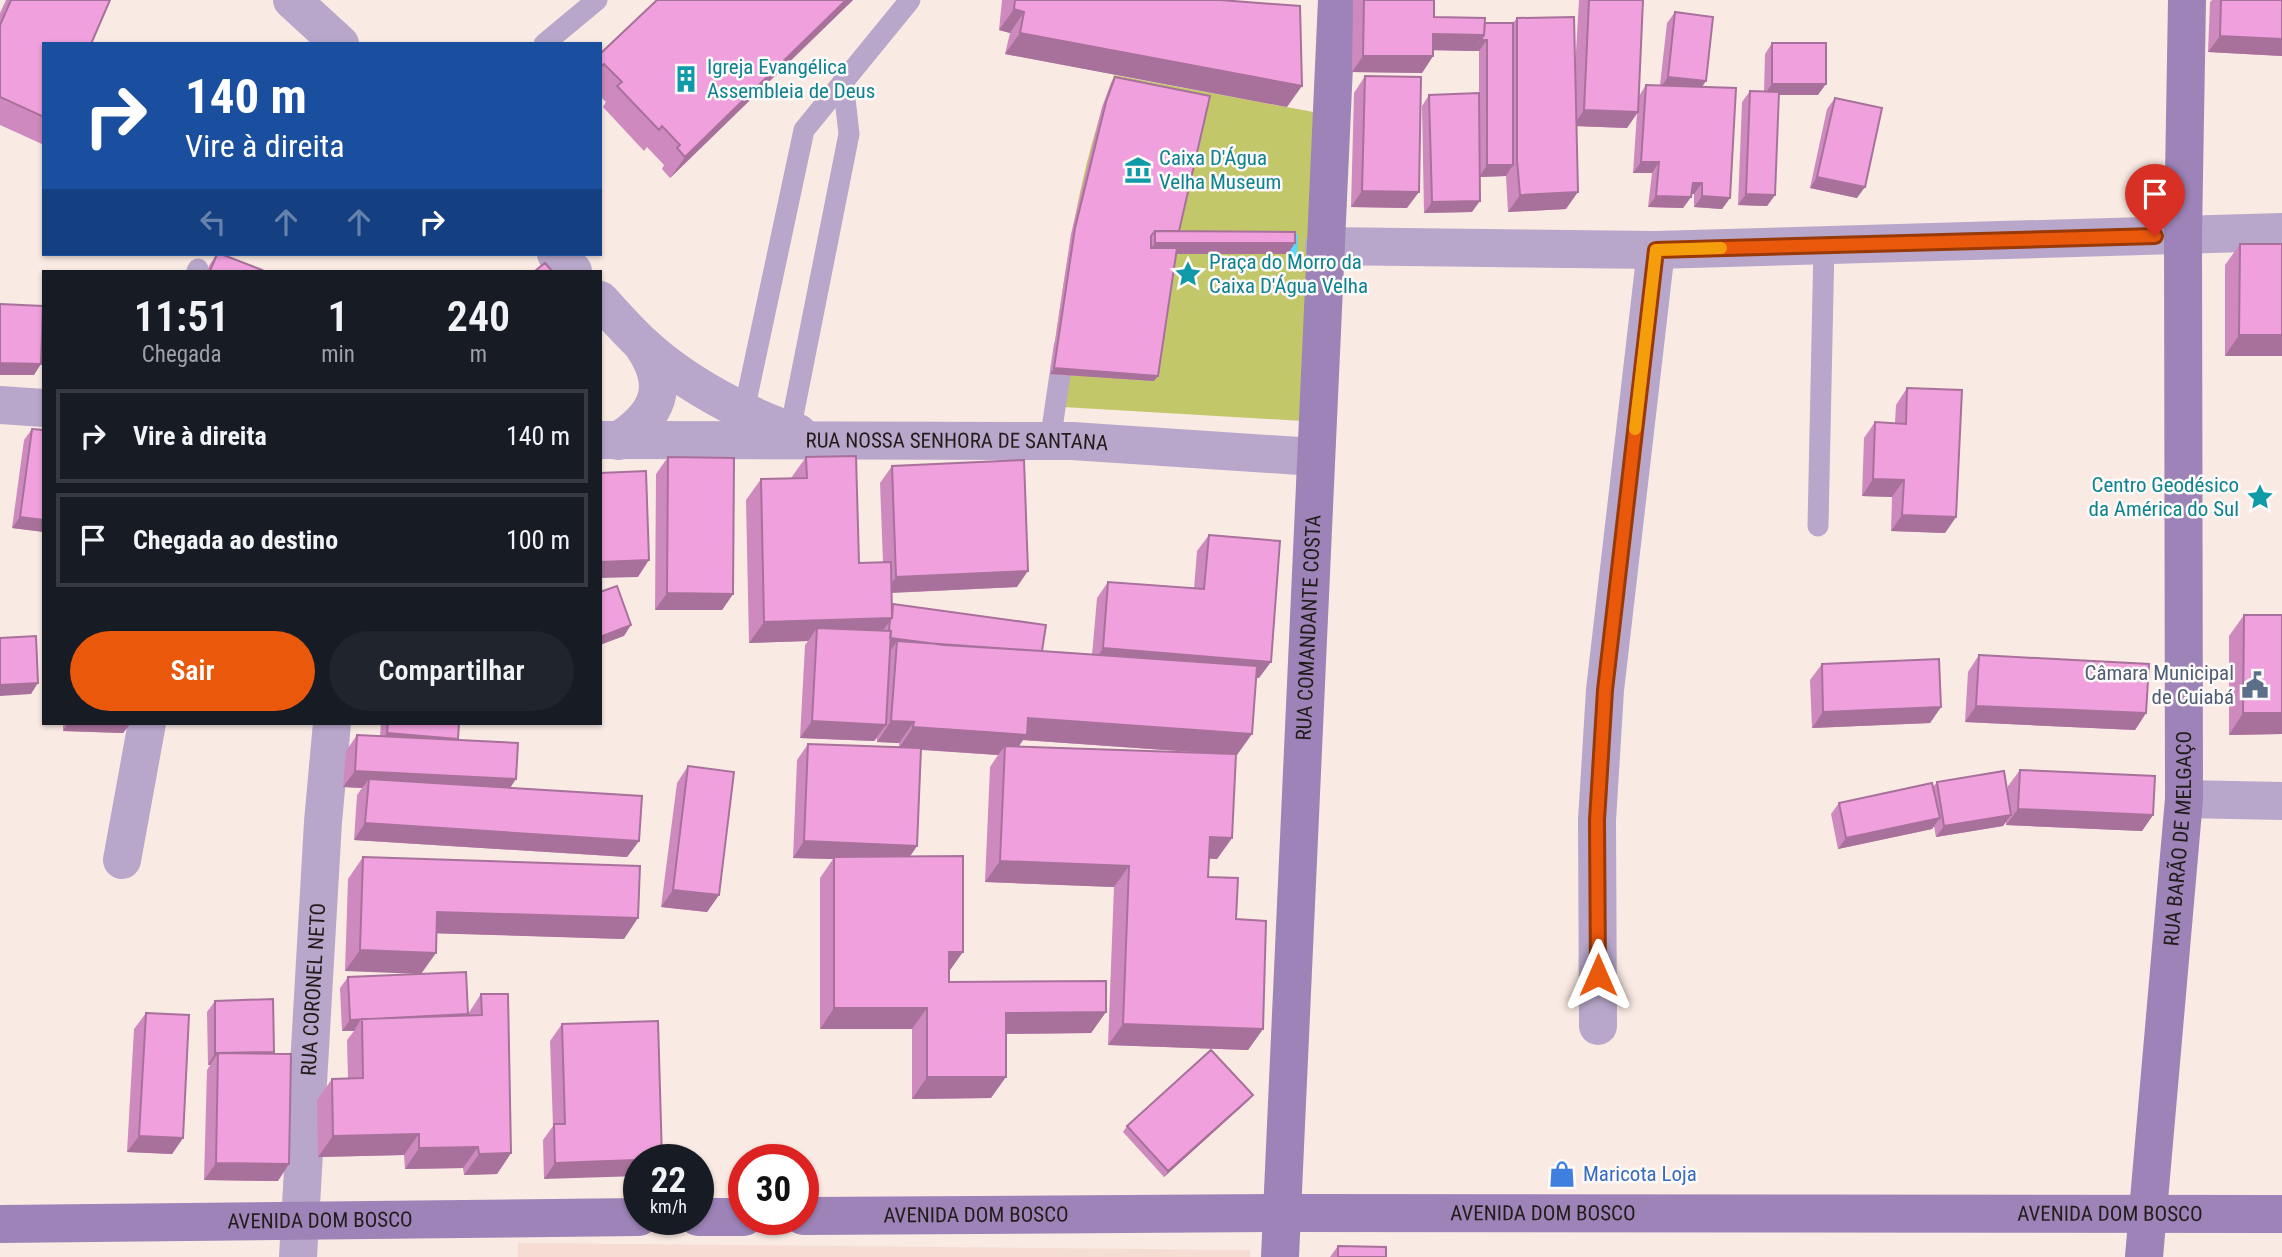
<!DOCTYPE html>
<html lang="pt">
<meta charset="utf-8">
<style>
body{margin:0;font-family:"Roboto Condensed",sans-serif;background:#20242c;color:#f1f3f6;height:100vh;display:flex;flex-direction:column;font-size:26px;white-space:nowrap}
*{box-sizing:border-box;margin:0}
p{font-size:23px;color:#9ea1a6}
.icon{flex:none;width:38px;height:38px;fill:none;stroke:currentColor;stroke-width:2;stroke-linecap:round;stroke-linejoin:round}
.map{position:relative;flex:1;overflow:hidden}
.drawer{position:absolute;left:42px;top:270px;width:560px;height:455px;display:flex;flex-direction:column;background:#171b24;border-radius:0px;box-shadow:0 2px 5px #0004}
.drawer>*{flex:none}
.hud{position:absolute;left:42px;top:42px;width:560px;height:214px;border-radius:0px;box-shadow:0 2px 5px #0004;background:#1a4fa0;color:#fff;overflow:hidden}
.speed{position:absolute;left:623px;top:1144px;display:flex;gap:14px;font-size:35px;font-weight:700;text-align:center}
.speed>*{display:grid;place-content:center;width:91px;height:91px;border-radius:50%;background:#171b24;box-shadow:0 2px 5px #0004;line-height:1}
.speed small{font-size:18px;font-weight:400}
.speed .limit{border:10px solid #d22;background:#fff;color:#111}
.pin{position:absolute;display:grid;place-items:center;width:60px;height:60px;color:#fff;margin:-72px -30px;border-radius:50% 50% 50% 0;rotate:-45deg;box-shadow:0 0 7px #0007}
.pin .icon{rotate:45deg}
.me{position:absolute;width:77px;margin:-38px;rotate:0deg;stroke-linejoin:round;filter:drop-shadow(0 0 5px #0008)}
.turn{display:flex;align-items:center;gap:24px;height:147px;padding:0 28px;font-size:32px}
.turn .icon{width:91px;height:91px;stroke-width:2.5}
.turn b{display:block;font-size:49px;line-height:60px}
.lanes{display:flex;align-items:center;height:66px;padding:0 28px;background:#0003;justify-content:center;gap:35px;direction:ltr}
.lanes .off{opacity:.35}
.eta{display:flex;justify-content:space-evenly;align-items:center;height:119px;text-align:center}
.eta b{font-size:42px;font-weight:600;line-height:49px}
.button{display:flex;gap:14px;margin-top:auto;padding:14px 28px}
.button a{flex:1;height:80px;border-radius:42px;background:#ea580c;color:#fff;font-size:28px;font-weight:600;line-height:80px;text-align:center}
.button a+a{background:#20242c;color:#f1f3f6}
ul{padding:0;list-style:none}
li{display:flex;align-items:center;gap:21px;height:94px;margin:0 14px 10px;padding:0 14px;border:4px solid #363941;border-radius:0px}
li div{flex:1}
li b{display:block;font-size:26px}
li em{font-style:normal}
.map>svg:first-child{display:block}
</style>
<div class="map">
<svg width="2282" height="1257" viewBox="0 0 2282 1257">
<rect width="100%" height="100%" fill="#faeae4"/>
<path fill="#f5ddd4" d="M518 1243 1250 1250V1257H518Z"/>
<path fill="#c2c76a" d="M1114 75 1319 113 1303 421 1046 406C1062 295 1074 180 1114 75Z"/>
<path fill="#5dd6fc" d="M1263 233 1298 234 1297 264H1288L1287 243Z"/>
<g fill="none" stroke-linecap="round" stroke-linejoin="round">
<path stroke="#b8a7ca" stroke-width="21" d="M544 44 597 0
M197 271 198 269
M744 411 804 130 910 0
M790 431 849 134 843 81
M1050 442 1064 347
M1818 526 1824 245"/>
<g stroke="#b8a7ca" stroke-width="38">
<path d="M292 0 340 44"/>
<path d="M1324 246 1656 250 2282 232"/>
<path d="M556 254 573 271"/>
<path d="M600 300C614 315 627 330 642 344 681 381 746 417 798 433"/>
<path d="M0 405 44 408"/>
<path id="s1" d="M600 440 1072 441 1315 457"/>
<path d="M618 441C658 415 671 387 643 346"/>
<path d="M2184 799 2282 801"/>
<path d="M122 860 147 723"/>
<path d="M1598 1026 1597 820 1605 690 1656 250"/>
<path id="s2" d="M298 1257 323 822 332 723"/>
</g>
<g stroke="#9d83b7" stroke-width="38">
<path id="s3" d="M803 1216 1282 1213 2282 1214"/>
<path d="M698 1217H744"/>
<path id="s4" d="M0 1224 639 1217"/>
<path id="s5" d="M1280 1257 1337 0"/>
<path id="s6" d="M2144 1257 2184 799 2183 235 2187 0"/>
</g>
</g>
<path fill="#ce8abe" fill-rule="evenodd" d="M6 0H110L44 44V142L42 144 0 125V13Z
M657 0H853L670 178 662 169 664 165 647 147 644 151 603 107 606 102 600 96V54Z
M1002 0H1220L1287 107 1005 54 1010 33 999 30Z
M1353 0H1434V17L1485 23H1513L1517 18 1575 69 1579 0H1643L1639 96 1646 85H1660L1667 23 1675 12 1706 81 1702 87 1730 198 1722 209 1694 207V194H1691V197L1683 208 1648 207 1652 173H1633L1637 113 1627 128 1577 126 1566 209 1508 212 1506 176 1480 177 1472 212 1424 213 1422 106 1429 95 1479 141V51L1433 50V56L1422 73 1352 72Z
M2212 0H2282V56L2208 52 2210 2Z
M1772 43 1818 95H1779L1775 195 1767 206 1738 205 1742 102 1750 91H1764L1765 54Z
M1365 76 1407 208 1351 207 1354 93Z
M1115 77 1179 231 1288 254H1176L1154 381 1050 374 1071 234 1102 107 1111 83Z
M1835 98 1857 198 1810 188 1827 109Z
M2240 244 2282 356H2225V265Z
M217 254 261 271H207L210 264Z
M1907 388 1956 517 1945 533 1891 531 1892 497 1862 496 1864 438 1875 422 1895 423 1896 405Z
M32 429 44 532 12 528 24 440Z
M668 457 733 594 722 610H655L656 474Z
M806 457 859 563 883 562 880 483 892 466 1017 587 891 593 892 605 1042 651 1092 655 1097 598 1108 582 1194 589 1197 551 1209 535 1259 678H1257L1237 755H1236L1232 838 1217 859 1209 858 1208 877 1236 919 1263 1029 1248 1050 1108 1045 1114 887 985 882 990 767 998 755 921 750 917 846 910 856 949 972V982L1106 1012 1091 1033 1006 1034 991 1098 912 1099V1029H820V878L833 859 793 858 797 760 808 744 899 747V743L877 742V738L874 741 800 738 805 645 808 641 749 643 746 500 761 479 791 478ZM1023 740 1222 754 1019 746Z
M2244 615 2282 734 2229 735V636Z
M1979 655 2146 713 2135 730 1965 722 1968 672Z
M1822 664 1941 707 1930 723 1812 728 1810 680Z
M63 723H131L123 733 63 731Z
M381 723H459L457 740 510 788 639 841 627 857 354 840 357 795 362 788 343 787 346 751 357 735 380 736Z
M688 766 719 895 707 912 661 907 677 783Z
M2020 770 2153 815 2142 831 2006 825V822L2003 826 1936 837 1934 826 1932 829 1838 849 1831 814 1839 803 1933 787 1937 782 2008 794V786Z
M363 857 624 939 436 933 345 971 348 879Z
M348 977 468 1014 481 994 511 1153 497 1174 464 1175 463 1168 405 1169 404 1155 318 1157 317 1100 332 1079 348 1078 347 1040 354 1031H342L340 988Z
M215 1001 273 1054 278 1181 204 1180 207 1070 210 1065H208L207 1012Z
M146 1013 183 1138 172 1154 127 1152 134 1029Z
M562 1024 662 1159 661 1160H639L544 1179 543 1140 553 1126 550 1041Z
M1249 1100 1164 1177 1123 1132 1127 1126Z
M1338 1246 1386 1257H1330Z"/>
<path fill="#a8719b" d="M846 0H853L670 178 685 157Z
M1014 9 1024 12 1010 33 999 30Z
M1020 33 1302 86 1287 107 1005 54Z
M1433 34 1484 35 1473 51 1422 50Z
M2220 36 2282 39V56L2208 52Z
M1481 40H1487L1479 51H1473Z
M1363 56H1433L1422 73 1352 72Z
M1668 77 1706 81 1698 92 1660 88Z
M1772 84H1826L1818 95H1764Z
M1584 110 1638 112 1627 128 1573 126Z
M1641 162H1659L1652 173H1633Z
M1487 165H1513L1506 176 1479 177Z
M1817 177 1865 187 1857 198 1810 188Z
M1693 183H1702L1694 194H1685Z
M1362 191 1419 192 1407 208 1351 207Z
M1578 192 1566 209 1508 212 1520 195Z
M1746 194 1775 195 1767 206 1738 205Z
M1656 196 1691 197 1683 208 1648 207Z
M1702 196 1730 198 1722 209 1694 207Z
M1480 201 1472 212 1424 213 1432 202Z
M1155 243H1295L1288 254H1147Z
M2239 335H2282V356H2225Z
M0 363 41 364 34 375H0Z
M1054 368 1158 376 1154 381 1050 374Z
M1873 479 1904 480 1892 497 1862 496Z
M1902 515 1956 517 1945 533 1891 531Z
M20 517 44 520V532L12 528Z
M649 560 638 577 600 578V562Z
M1028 571 1017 587 885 593 896 577Z
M667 593 733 594 722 610H655Z
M892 618 877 639 817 628 808 641 749 643 764 622Z
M631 625 624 636 600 645V637Z
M888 637 1041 658 897 641 891 650 880 648Z
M1103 648 1271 662 1259 678 1092 665Z
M38 683 31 694 0 696V685Z
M1976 706 2146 713 2135 730 1965 722Z
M1941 707 1930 723 1812 728 1823 712Z
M2243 713H2282V734L2229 735Z
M1028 718 1252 734 1237 755 1023 740 1012 756 1005 746 998 755 899 748 913 727Z
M812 721 886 725 874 741 800 738Z
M891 721 914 722 899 743 877 742Z
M68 723H131L123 733 63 731Z
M387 733 458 739 450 750 379 744Z
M355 771 516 779 505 796 369 779 362 788 343 787Z
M2018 809 2153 815 2142 831 2006 825Z
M2011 815 2003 826 1936 837 1944 826Z
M1940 818 1932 829 1838 849 1846 838Z
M365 823 639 841 627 857 354 840Z
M1210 837 1232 838 1217 859 1195 858Z
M804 841 917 846 906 862 834 857 833 859 793 858Z
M1000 861 1129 866 1114 887 985 882Z
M673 890 719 895 707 912 661 907Z
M437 912 638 918 624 939 422 933Z
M360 950 436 953 421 974 345 971Z
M949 952H963L948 973Z
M834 1008H927L912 1029H820Z
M1106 1012 1091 1033 991 1034 1006 1013Z
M361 1019 354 1031H342L350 1020Z
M1123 1024 1263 1029 1248 1050 1108 1045Z
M215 1053H218L210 1065H208Z
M927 1077H1006L991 1098 912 1099Z
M1253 1095 1249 1100 1164 1177 1168 1171Z
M419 1134 404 1155 318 1157 333 1136Z
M139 1136 183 1138 172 1154 127 1152Z
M478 1147 463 1168 405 1169 419 1148Z
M511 1153 497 1174 464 1175 479 1154Z
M662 1159 639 1160V1176L544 1179 555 1163Z
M216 1163 289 1164 278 1181 204 1180Z"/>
<path fill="#f0a1dd" stroke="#a8719b" stroke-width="2" d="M11 0H110L91 44H44V117L0 97V25Z
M657 0H846L685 157 677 148 680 145 662 126 659 130 617 86 622 82 604 64 600 67V54Z
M1015 0H1220L1300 6 1302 86 1020 33 1024 12 1014 9Z
M1364 0H1434V17L1485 18 1484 35 1433 34V56H1363Z
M1589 0H1643L1638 112 1584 110Z
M2221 0H2282V39L2220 36Z
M1675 12 1713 17 1706 81 1668 77Z
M1574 17 1578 192 1520 195 1517 160V18Z
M1485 23H1513V165H1487V40H1481L1484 35Z
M1772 43H1826V84H1772Z
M1365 76 1421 77 1419 192 1362 191Z
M1115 77 1210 96 1179 231H1155L1151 236V248H1177L1158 376 1054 368 1075 228 1106 102Z
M1646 85 1736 88 1730 198 1702 196V183H1693L1691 197 1656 196 1659 162H1641Z
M1750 91 1779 92 1775 195 1746 194Z
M1479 93 1480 201 1432 202 1429 95Z
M1835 98 1882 108 1865 187 1817 177Z
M1155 231 1295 232V243H1155Z
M2240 244H2282V335H2239Z
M217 254H221L262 270 261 271H210Z
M545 263 552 271H535Z
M0 304 43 306 41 364 0 363Z
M1907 388 1962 390 1956 517 1902 515 1904 480 1873 479 1875 422 1906 424Z
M32 429 44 430V520L20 517Z
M856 456 859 563 891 562 892 618 764 622 761 479 807 478 806 457Z
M668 457 734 458 733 594 667 593Z
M1024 460 1028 571 896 577 892 466Z
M646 471 649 560 600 562V473Z
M1209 535 1280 541 1271 662 1103 648 1108 582 1204 589Z
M617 586 631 625 600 637V592Z
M893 604 1046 625 1042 651 944 645 890 638 891 631H889L890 620 892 618Z
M2244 615H2282V713H2243Z
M817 628 891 631 886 725 812 721Z
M36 636 38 683 0 685V638Z
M897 641 1257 666 1252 734 1028 718 1027 735 913 727 914 722 891 721Z
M1979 655 2149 664 2146 713 1976 706Z
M1939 659 1941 707 1823 712 1822 664Z
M388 723H459L458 739 387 733Z
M357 735 518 743 516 779 355 771Z
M808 744 921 748 917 846 804 841Z
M1005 746 1236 754 1232 838 1210 837 1208 877 1238 878 1236 919 1266 921 1263 1029 1123 1024 1129 866 1000 861Z
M688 766 734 772 719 895 673 890Z
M2020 770 2155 776 2153 815 2018 809Z
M2004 771 2011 815 1944 826 1937 782Z
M369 779 642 796 639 841 365 823Z
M1932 783 1940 818 1846 838 1839 803Z
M963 856V952H949V982L1106 981V1012L1006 1013V1077H927V1008H834V857Z
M363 857 640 866 638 918 437 912 436 953 360 950Z
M466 972 468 1014 350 1020 348 977Z
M481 994H508L511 1153 479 1154 478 1147 419 1148V1134L333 1136 332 1079 363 1078 362 1019 482 1015Z
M273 999 274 1052 215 1053V1001Z
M146 1013 189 1015 183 1138 139 1136Z
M658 1021 662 1159 555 1163 554 1124H565L562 1024Z
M1211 1050 1253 1095 1168 1171 1127 1126Z
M218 1053 291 1054 289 1164 216 1163Z
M1338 1246 1386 1247V1257H1338Z"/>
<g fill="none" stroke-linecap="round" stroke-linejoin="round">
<defs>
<path id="route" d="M1598 975 1597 820 1605 690 1656 250 2155 236"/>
</defs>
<use href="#route" stroke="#983908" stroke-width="18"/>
<use href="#route" stroke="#ea580c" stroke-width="12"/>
<path stroke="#f59e0b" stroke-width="12" d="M1635 429 1656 250 1721 248"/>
</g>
<defs>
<symbol id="building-bare" viewBox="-9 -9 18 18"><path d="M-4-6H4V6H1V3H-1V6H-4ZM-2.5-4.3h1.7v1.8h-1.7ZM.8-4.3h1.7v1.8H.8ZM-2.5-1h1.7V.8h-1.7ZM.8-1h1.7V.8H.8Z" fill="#0f9aa8" stroke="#fefaf9" stroke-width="2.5" paint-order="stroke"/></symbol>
<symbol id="museum-bare" viewBox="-9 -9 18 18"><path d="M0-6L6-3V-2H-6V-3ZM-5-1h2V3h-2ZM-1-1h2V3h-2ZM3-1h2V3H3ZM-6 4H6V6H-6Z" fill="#0f9aa8" stroke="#fefaf9" stroke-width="2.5" paint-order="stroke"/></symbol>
<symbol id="sight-bare" viewBox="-9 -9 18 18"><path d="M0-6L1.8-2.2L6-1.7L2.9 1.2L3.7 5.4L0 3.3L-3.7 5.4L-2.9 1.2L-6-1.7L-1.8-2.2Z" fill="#0f9aa8" stroke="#fefaf9" stroke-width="2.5" paint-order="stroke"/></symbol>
<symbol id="civic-bare" viewBox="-9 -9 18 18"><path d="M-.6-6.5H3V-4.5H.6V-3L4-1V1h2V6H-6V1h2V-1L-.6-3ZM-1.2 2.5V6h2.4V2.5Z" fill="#5c6f8a" stroke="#fefaf9" stroke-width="2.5" paint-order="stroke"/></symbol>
<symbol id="shop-bare" viewBox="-9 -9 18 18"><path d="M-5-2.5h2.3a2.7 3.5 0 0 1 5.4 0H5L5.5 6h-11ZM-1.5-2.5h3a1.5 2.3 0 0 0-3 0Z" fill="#3f7fe0" stroke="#fefaf9" stroke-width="2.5" paint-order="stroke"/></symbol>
</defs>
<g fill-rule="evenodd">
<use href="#building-bare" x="667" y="60" width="38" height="38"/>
<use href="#museum-bare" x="1119" y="151" width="38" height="38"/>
<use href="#sight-bare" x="1169" y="255" width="38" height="38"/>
<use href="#sight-bare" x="2241" y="478" width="38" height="38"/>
<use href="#civic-bare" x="2236" y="666" width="38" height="38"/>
<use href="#shop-bare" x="1543" y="1155" width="38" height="38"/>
</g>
<g text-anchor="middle" stroke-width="5" stroke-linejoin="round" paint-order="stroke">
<g font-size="21" fill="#0d838f" stroke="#fefaf9" text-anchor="start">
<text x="707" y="74">Igreja Evangélica<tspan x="707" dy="24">Assembleia de Deus</tspan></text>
<text x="1159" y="165">Caixa D'Água<tspan x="1159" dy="24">Velha Museum</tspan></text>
<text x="1209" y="269">Praça do Morro da<tspan x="1209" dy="24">Caixa D'Água Velha</tspan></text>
<text x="2239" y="492" text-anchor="end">Centro Geodésico<tspan x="2239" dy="24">da América do Sul</tspan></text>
</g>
<g font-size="21" fill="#221d1b" stroke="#fefaf9">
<text dy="7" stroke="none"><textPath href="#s1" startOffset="357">RUA NOSSA SENHORA DE SANTANA</textPath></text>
<text dy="7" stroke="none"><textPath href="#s5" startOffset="630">RUA COMANDANTE COSTA</textPath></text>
<text dy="7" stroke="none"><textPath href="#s6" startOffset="420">RUA BARÃO DE MELGAÇO</textPath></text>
<text dy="7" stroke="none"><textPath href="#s2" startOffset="268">RUA CORONEL NETO</textPath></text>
<text dy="7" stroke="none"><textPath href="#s3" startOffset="740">AVENIDA DOM BOSCO</textPath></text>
<text dy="7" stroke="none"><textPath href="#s3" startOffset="1307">AVENIDA DOM BOSCO</textPath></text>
<text dy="7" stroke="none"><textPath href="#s3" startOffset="173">AVENIDA DOM BOSCO</textPath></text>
<text dy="7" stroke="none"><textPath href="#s4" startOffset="320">AVENIDA DOM BOSCO</textPath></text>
</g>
<g font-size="21" fill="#4e5e75" stroke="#fefaf9" text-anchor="end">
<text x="2234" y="680">Câmara Municipal<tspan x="2234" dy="24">de Cuiabá</tspan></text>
</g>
<g font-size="21" fill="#366cbe" stroke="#fefaf9" text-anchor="start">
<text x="1583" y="1181">Maricota Loja</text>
</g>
</g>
</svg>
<div class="speed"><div>22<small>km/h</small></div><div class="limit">30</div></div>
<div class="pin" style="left:2155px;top:236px;background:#d93025"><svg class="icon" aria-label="arrive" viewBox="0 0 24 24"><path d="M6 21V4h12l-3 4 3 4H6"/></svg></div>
<svg class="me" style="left:1598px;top:975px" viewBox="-20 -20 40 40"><path d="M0-17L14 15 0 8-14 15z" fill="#ea580c" stroke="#fff" stroke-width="4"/></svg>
<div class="hud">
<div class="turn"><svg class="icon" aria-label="right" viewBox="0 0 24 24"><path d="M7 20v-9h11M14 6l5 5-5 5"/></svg><div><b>140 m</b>Vire à direita</div></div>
<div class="lanes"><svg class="icon off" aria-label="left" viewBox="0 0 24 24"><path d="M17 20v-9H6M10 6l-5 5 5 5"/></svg><svg class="icon off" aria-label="ahead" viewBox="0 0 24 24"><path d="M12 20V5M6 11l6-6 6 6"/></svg><svg class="icon off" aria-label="ahead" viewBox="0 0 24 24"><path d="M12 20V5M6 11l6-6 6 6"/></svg><svg class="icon" aria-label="right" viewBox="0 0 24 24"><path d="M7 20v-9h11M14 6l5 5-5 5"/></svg></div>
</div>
<section class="drawer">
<div class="eta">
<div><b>11:51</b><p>Chegada</p></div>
<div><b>1</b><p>min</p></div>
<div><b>240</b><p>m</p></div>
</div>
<ul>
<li><svg class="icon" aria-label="right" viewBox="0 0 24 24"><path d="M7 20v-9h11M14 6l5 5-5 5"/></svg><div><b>Vire à direita</b></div><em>140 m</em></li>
<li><svg class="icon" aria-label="arrive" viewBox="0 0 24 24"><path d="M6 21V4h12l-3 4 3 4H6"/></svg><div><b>Chegada ao destino</b></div><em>100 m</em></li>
</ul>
<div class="button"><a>Sair</a><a>Compartilhar</a></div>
</section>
</div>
